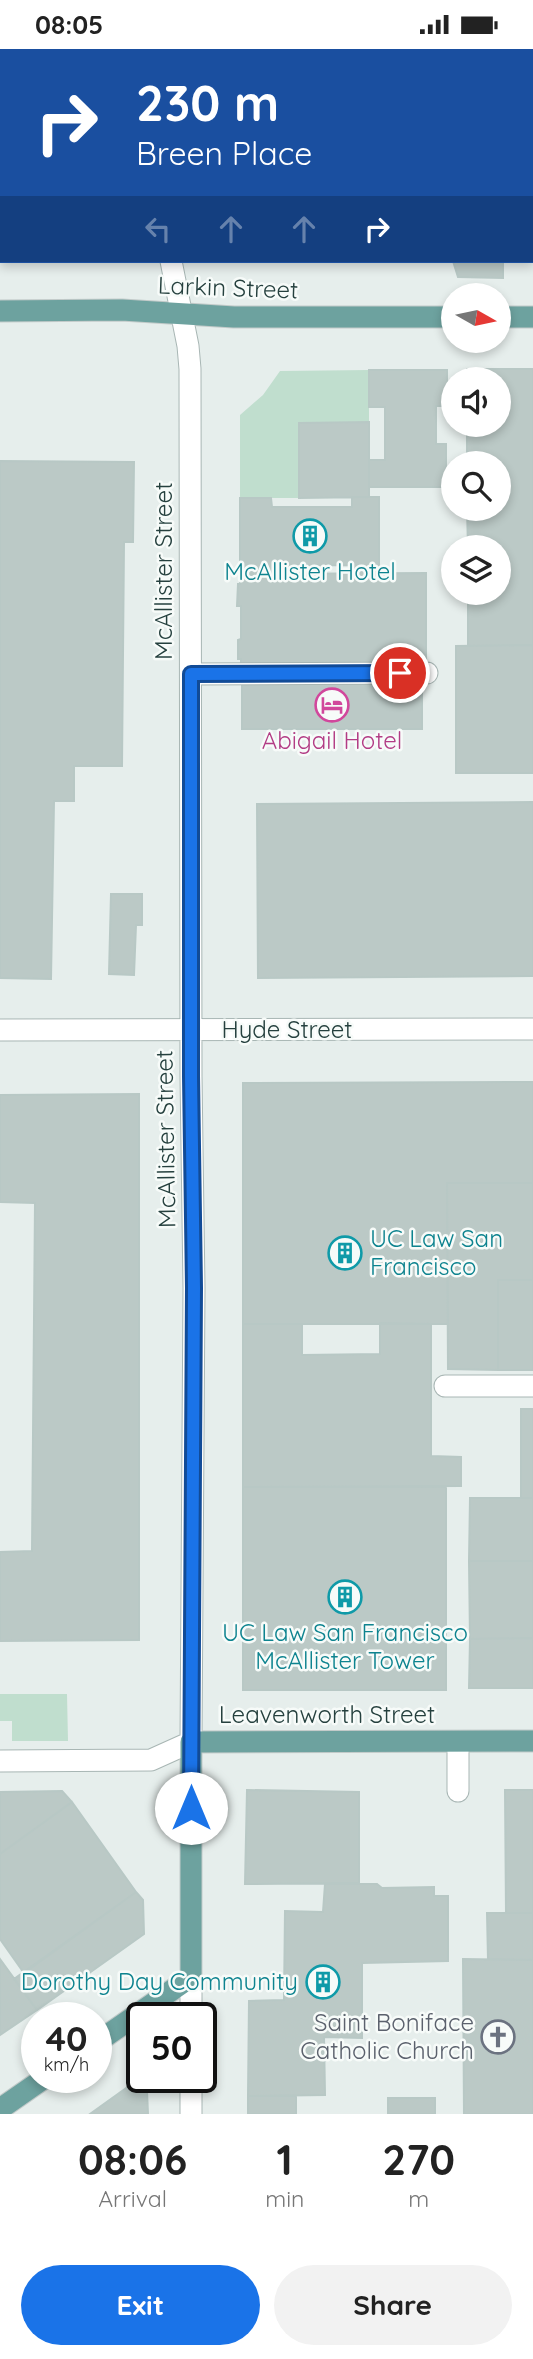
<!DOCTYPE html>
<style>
body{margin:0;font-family:Quicksand,sans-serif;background:#f2f2f2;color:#222;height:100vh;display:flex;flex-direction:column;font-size:26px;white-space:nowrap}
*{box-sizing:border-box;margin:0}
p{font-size:23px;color:#767676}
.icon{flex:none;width:38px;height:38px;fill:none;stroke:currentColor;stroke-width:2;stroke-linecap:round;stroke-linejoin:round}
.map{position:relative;height:2065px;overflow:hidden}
.sheet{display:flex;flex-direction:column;background:#fff;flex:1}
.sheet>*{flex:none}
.top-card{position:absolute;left:0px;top:0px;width:534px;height:214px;box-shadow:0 4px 10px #0003;background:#1a4fa0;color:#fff;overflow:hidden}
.needle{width:46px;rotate:99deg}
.buttons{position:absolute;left:441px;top:234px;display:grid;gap:14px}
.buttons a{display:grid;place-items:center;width:70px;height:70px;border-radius:50%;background:#fff;box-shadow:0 4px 10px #0003;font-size:35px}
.speed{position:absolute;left:21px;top:1953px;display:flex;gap:14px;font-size:35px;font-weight:700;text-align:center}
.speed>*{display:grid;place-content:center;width:91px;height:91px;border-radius:50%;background:#fff;box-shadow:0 4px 10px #0003;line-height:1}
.speed small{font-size:18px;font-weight:400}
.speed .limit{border:4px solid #111;border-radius:10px;background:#fff;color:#111}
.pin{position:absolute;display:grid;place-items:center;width:60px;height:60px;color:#fff;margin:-30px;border:4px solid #fff;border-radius:50%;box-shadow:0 2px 7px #0007}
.me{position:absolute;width:77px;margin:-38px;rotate:0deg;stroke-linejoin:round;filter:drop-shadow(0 0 5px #0008)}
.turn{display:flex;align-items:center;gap:24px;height:147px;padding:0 21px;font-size:32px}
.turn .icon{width:91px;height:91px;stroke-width:2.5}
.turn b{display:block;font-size:49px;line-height:60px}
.lanes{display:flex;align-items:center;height:66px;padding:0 21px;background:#0003;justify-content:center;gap:35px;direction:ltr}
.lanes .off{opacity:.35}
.eta{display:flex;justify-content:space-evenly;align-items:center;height:119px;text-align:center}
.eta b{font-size:42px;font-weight:800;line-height:49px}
.cta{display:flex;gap:14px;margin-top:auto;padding:14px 21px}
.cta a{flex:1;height:80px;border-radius:42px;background:#1a73e8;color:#fff;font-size:28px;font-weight:800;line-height:80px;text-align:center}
.cta a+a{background:#f2f2f2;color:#222}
.status{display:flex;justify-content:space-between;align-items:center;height:49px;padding:0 35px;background:#fff;direction:ltr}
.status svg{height:19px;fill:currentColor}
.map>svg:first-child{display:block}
</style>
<div class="status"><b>08:05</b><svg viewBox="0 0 49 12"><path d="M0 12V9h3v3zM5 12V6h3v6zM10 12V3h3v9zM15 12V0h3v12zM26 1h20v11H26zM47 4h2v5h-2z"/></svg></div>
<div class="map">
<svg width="533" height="2065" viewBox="0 0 533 2065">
<rect width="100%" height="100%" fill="#e6eeec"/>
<path fill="#c0dece" d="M369 321V373L299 374V449H240V366L263 346 280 322Z
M0 1645H67L68 1692H12V1672H0Z"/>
<path fill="#bbc9c6" stroke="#b8c8c5" stroke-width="2" d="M260 0H364V2H260Z
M412 0H533V194L532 2H412Z
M453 212H503V229L458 228Z
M467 320H533V596L468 597V544H499V499H468L467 460H499V415H467V376H499V331H467Z
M369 321H447V357H436V395H446V438H369V411H385V358H369Z
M369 373V448L299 449V374Z
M0 412 134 413 133 493H124L122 717H74V752H54L51 930 0 929Z
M352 448H379V524H351V516L274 517V525H240V449H271L272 458H352Z
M426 524V614L241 615V610H238V591L241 590V557H237L238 535H240V525Z
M533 596V724H456V597Z
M242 632H422V680H242Z
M533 753V927L258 929 257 755Z
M111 845H142V876H136L134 926 109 925Z
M533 1033V1134H447L448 1275H243V1034Z
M139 1045V1591L0 1592V1503L32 1502 35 1154 0 1153V1046Z
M447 1134H533V1231H498V1321L448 1320Z
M498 1231H533V1321H498Z
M380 1274 431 1275V1407L461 1408V1437L243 1438V1275H302V1306L380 1305Z
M521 1360H533V1449H521Z
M243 1438H446V1641H243Z
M470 1449H533V1512H469Z
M469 1512H533V1589L470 1590Z
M533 1589V1639H469L470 1590Z
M247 1741 359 1743V1834L245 1835Z
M505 1741H533V1864H506Z
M62 1742 72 1753 0 1805V1743Z
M72 1753 136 1843 24 1924 0 1890V1805Z
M325 1835H377L382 1839 434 1838V1847H448V1912L362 1914V1989L324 1988 325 2046 248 2047 249 1952 284 1951 285 1862 323 1863Z
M136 1843 143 1851 144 1885 37 1961 14 1930Z
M487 1864H533V1911L488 1910Z
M0 1910 37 1961 0 1986Z
M463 1910 533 1911V2065H464Z
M132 2035 147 2042 148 2065H90Z
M248 2047H296V2065H248Z
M388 2049H435V2065H388Z"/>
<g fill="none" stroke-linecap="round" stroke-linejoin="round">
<defs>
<path id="minor" d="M95 0V2
M170 0V2
M0 192H2
M191 625 427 624
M0 981 533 980
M445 1337H533
M0 1712 151 1711 191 1693 194 1239 191 1027 190 320 188 297 171 212
M458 1742V1693
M191 1969V1928
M191 2065V2028"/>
<path id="major" d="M0 262 122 261 234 268H453
M499 268H533
M96 1994 191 1928V1693L533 1692
M0 2060 46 2028"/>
</defs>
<use href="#minor" stroke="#a8b6b4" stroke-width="23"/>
<use href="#major" stroke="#c2cac9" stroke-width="23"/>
<use href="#minor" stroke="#fff" stroke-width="21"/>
<use href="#major" stroke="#6da29f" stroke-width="21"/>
</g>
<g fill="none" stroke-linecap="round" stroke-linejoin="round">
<defs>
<path id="route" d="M191 1759 194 1239 191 1027V625L400 624"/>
</defs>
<use href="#route" stroke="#114b97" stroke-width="18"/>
<use href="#route" stroke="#1a73e8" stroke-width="12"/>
</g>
<defs>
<symbol id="building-ring" viewBox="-11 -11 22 22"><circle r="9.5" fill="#f7fbf9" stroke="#0f9aa8" stroke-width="1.5"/><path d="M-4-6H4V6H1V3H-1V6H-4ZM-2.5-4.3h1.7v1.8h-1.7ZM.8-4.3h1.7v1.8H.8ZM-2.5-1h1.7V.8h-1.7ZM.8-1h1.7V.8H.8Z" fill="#0f9aa8"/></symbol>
<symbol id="hotel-ring" viewBox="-11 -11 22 22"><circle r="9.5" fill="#f7fbf9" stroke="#d1479c" stroke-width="1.5"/><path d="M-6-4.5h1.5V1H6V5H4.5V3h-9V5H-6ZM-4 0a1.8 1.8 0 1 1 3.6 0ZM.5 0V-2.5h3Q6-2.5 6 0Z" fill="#d1479c"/></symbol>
<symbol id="church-ring" viewBox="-11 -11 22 22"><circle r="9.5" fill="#f7fbf9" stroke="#6b7280" stroke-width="1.5"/><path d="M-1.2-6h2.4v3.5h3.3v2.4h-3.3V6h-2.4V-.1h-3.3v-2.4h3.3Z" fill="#6b7280"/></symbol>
</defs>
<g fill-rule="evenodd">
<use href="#building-ring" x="291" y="468" width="38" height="38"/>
<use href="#hotel-ring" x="313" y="637" width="38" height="38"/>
<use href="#building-ring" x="326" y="1185" width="38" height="38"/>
<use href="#building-ring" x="326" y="1529" width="38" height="38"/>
<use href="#building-ring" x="304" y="1914" width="38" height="38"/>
<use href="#church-ring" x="479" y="1969" width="38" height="38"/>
</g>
<g text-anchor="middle" stroke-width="5" stroke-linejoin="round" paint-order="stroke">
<g font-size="24" fill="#25403e" stroke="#f7fbf9">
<text transform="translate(228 239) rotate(2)" y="8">Larkin Street</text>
<text transform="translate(164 522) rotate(-90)" y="8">McAllister Street</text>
<text x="287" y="989">Hyde Street</text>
<text transform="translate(166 1090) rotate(-91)" y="8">McAllister Street</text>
<text x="327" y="1674">Leavenworth Street</text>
</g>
<g font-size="24" fill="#0d838f" stroke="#f7fbf9">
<text x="310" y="531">McAllister Hotel</text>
<text x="370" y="1198" text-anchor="start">UC Law San<tspan x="370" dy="28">Francisco</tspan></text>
<text x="345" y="1592">UC Law San Francisco<tspan x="345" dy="28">McAllister Tower</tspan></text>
<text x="298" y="1941" text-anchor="end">Dorothy Day Community</text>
</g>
<g font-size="24" fill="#b23c85" stroke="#f7fbf9">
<text x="332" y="700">Abigail Hotel</text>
</g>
<g font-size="24" fill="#5b616d" stroke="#f7fbf9" text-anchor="end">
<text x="474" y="1982">Saint Boniface<tspan x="474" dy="28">Catholic Church</tspan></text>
</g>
</g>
</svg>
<div class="buttons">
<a><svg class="needle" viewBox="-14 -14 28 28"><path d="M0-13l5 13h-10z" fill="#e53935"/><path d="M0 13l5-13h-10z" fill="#767676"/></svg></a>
<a><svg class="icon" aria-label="sound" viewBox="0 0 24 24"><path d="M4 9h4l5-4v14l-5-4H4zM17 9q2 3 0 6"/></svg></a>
<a><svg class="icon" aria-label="search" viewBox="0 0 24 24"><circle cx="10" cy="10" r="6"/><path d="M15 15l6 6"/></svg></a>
<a><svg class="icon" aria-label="layers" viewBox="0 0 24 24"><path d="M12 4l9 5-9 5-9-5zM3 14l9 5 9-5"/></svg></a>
</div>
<div class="speed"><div>40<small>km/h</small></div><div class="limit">50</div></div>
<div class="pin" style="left:400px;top:624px;background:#d93025"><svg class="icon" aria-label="arrive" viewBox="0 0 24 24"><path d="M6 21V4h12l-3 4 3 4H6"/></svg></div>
<svg class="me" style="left:191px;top:1759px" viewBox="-20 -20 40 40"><circle r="19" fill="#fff"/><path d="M0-13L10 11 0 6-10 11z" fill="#1a73e8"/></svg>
<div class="top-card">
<div class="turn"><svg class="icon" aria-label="right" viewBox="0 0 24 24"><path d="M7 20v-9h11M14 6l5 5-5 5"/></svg><div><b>230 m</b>Breen Place</div></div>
<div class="lanes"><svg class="icon off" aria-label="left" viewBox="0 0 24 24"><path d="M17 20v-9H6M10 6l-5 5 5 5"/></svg><svg class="icon off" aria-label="ahead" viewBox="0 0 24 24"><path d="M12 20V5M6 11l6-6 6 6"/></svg><svg class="icon off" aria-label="ahead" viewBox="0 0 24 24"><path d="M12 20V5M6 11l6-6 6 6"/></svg><svg class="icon" aria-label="right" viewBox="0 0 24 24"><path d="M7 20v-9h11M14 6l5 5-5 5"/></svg></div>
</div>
</div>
<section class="sheet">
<div class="eta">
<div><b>08:06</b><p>Arrival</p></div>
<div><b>1</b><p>min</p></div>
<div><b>270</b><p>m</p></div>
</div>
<div class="cta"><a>Exit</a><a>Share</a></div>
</section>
